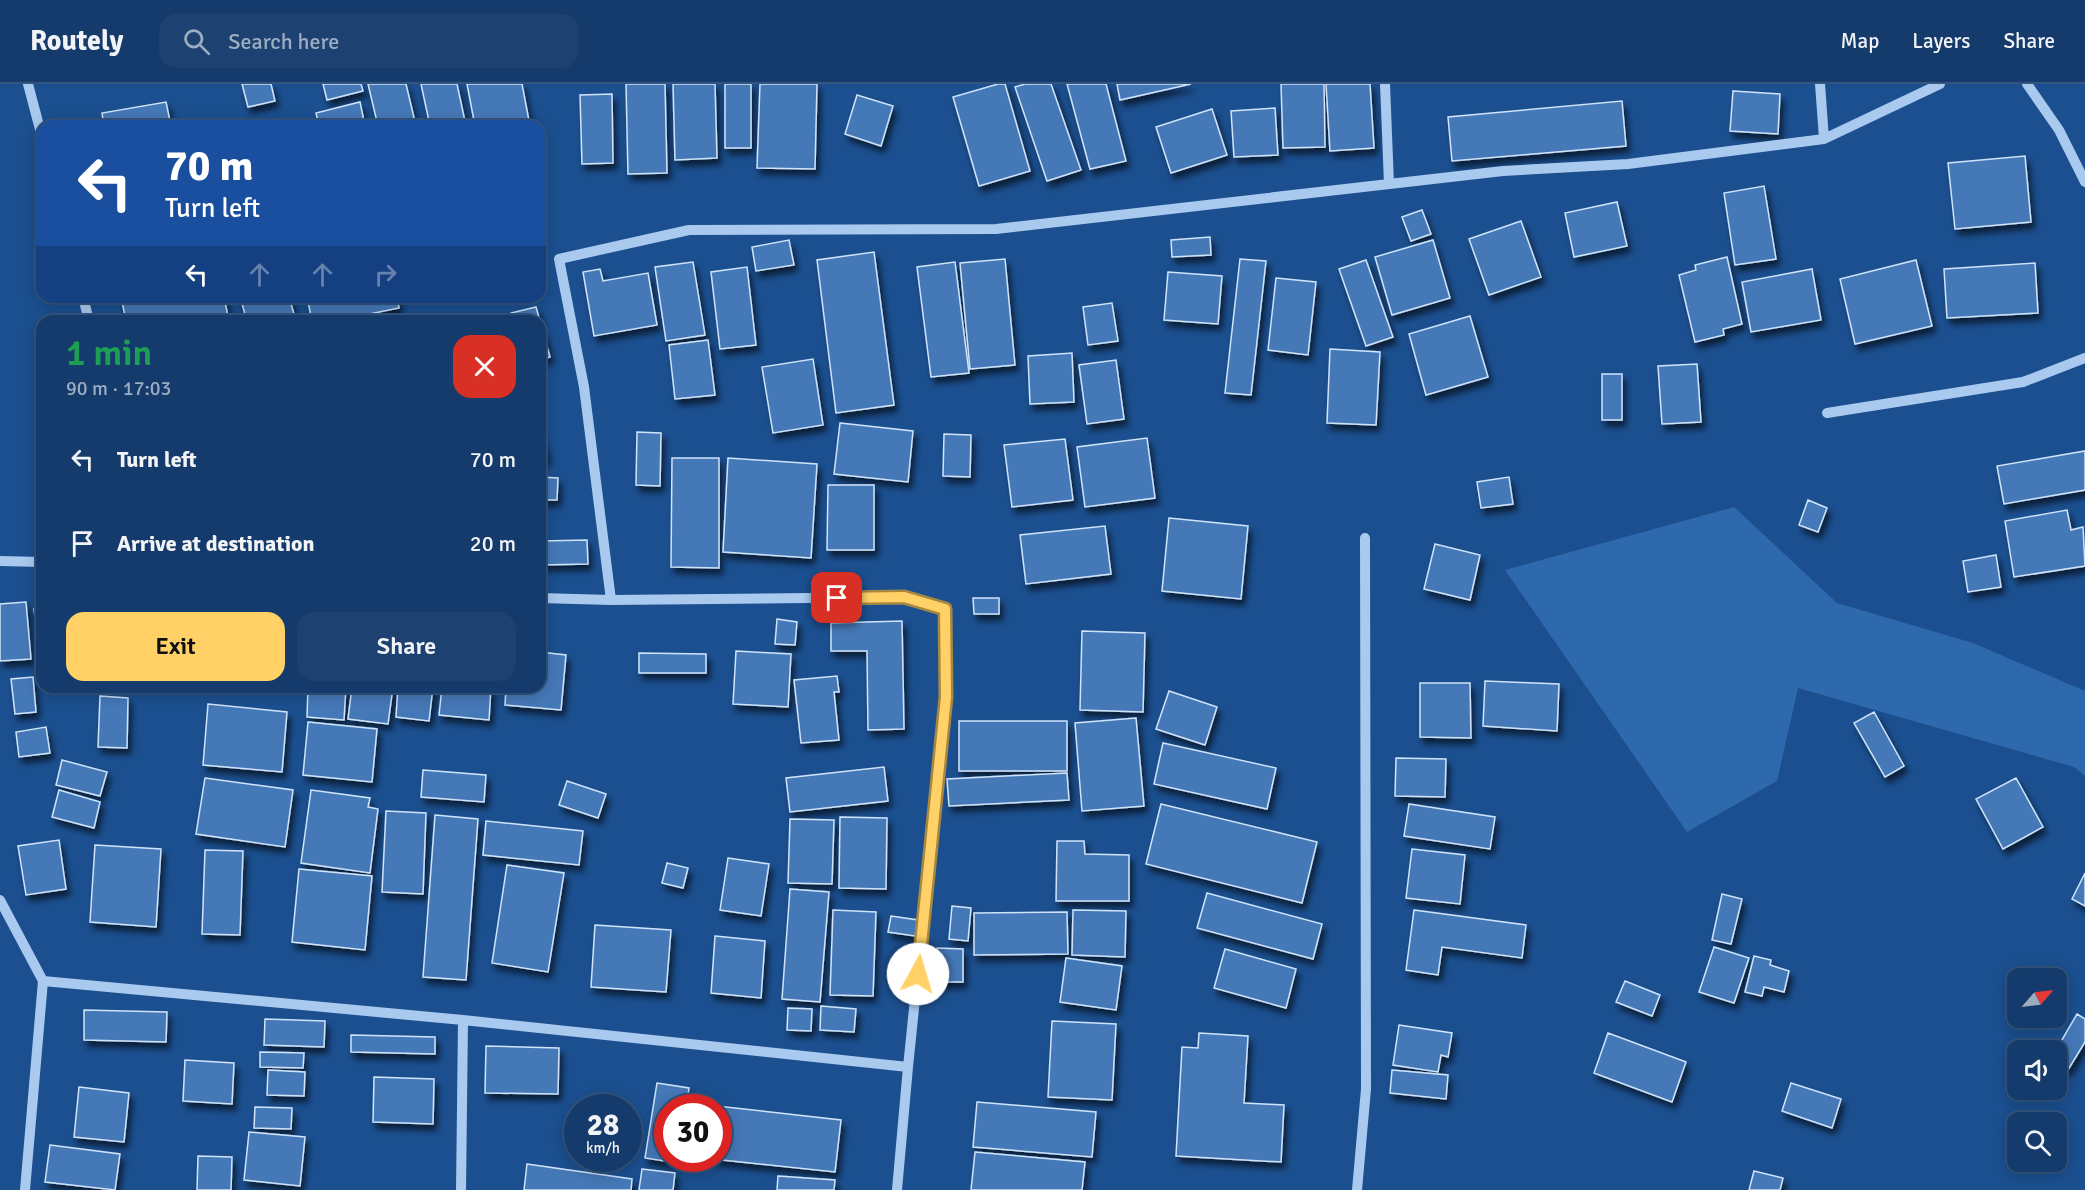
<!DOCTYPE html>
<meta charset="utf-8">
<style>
body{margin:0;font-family:Signika,sans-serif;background:#1d4271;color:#f1f3f6;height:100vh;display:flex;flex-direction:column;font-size:22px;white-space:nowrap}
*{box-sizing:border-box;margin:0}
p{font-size:20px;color:#9dadc1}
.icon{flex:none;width:33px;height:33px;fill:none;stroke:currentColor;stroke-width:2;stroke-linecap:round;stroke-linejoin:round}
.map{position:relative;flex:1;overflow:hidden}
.panel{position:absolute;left:36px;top:231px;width:510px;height:378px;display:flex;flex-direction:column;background:#143b6b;border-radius:18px;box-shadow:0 3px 15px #0003,0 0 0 2px #33557e}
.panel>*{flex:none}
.banner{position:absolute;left:36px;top:36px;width:510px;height:183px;border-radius:18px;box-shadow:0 3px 15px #0003,0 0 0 2px #33557e;background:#1a4fa0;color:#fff;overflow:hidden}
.needle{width:39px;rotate:62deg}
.fabs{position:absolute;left:2007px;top:884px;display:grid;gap:12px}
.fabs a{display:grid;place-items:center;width:60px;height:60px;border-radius:12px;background:#143b6b;box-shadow:0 3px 15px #0003,0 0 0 2px #33557e;font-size:30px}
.speed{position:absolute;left:564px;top:1010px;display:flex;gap:12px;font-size:30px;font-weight:700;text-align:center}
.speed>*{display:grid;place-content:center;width:78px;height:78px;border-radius:50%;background:#143b6b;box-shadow:0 3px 15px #0003,0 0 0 2px #33557e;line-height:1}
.speed small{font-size:15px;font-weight:400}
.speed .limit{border:9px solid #d22;background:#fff;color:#111}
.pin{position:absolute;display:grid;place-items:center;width:51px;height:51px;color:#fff;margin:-26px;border-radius:12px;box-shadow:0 3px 9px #0006}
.me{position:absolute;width:66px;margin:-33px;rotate:6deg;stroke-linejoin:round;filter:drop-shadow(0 0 4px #0008)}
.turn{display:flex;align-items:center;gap:21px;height:126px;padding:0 30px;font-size:27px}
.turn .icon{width:78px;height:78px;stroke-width:2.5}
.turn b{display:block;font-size:42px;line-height:51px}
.lanes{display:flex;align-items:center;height:57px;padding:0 30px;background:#0003;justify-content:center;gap:30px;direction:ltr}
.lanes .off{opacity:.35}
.round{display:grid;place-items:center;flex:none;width:63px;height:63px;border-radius:18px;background:#1d4271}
.overview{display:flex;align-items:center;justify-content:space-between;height:102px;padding:0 30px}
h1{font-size:36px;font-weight:600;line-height:45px;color:#1e9e55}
.primary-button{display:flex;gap:12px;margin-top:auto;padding:12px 30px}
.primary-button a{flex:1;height:69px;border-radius:18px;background:#ffd166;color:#111;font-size:24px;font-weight:600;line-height:69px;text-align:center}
.primary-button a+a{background:#1d4271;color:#f1f3f6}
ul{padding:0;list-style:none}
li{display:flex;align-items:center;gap:18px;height:84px;padding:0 30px}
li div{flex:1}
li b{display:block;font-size:22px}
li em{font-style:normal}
header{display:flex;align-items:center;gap:36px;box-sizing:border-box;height:84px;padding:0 30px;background:#143b6b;border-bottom:2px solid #33557e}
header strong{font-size:28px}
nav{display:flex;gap:33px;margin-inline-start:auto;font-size:21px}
.search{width:420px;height:54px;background:#1d4271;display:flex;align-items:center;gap:15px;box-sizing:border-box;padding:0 21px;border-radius:18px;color:#9dadc1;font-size:22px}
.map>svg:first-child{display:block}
</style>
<header>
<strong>Routely</strong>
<div class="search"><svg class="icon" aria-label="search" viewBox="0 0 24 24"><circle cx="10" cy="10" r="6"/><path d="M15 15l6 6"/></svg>Search here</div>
<nav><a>Map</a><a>Layers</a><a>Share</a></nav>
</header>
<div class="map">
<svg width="2085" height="1106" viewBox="0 0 2085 1106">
<defs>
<filter id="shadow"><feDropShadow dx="3.5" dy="6" stdDeviation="3" flood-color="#0009"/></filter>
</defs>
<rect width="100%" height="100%" fill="#1b4f8f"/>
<path fill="#2e69ad" d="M1734 423 1837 519 1973 559 2085 607V692L2074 683 1798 604 1777 697 1687 748 1505 486Z"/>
<path fill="#4478b7" stroke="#cfe3fa" stroke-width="1.5" filter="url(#shadow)" d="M242 0H271L275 17 248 23Z
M323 0H361L363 7 327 16Z
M368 0H406L416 42H378Z
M421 0H457L466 42H430Z
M467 0H522L530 42H475Z
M626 0H665L667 89 628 90Z
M673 0H715L717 74 675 76Z
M725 0H751V64H725Z
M760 0H817L815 85 757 84Z
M998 0H1005L1030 87 979 102 953 13Z
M1025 0H1051L1081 86 1047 97 1015 3Z
M1067 0H1106L1126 77 1090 85Z
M1117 0H1191L1120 16Z
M1281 0H1324L1325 63 1283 64Z
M1326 0H1370L1374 64 1330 67Z
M1733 7 1780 10 1778 50 1730 47Z
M612 10 613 79 582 80 580 11Z
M857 11 893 22 881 62 845 50Z
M1622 17 1626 62 1452 77 1448 33Z
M166 18 171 42H104L102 29Z
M360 18 365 42H319L316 29Z
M1275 24 1278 71 1234 73 1231 27Z
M1212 25 1227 71 1171 89 1156 43Z
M2025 72 2031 138 1955 145 1948 79Z
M1764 102 1776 175 1735 181 1724 109Z
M1617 118 1627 162 1574 173 1565 129Z
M1422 126 1431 150 1411 157 1402 133Z
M1521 137 1541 193 1489 211 1469 155Z
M1210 153 1211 171 1172 173 1171 156Z
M789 156 794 181 756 187 752 163Z
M1433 156 1450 214 1392 231 1375 173Z
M874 168 894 321 836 329 817 176Z
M1727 173 1742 240 1723 245 1724 251 1695 258 1679 191 1696 186 1695 181Z
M1005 175 1015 281 970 285 960 179Z
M1240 175 1266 177 1251 311 1225 309Z
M1366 176 1393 253 1366 262 1339 185Z
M1916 176 1932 242 1855 260 1840 195Z
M693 178 705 251 666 257 655 183Z
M955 178 969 289 931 293 917 183Z
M2035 179 2038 229 1947 234 1944 185Z
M747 183 756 261 720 265 711 188Z
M600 185 603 197 648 189 657 241 594 252 583 188Z
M1812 185 1821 236 1751 248 1742 198Z
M1168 188 1222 192 1218 240 1164 236Z
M1276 194 1316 198 1308 271 1268 266Z
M121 213H224L229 237H126Z
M240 213H289L296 237H247Z
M307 213H397L399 224 335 237H312Z
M1112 219 1118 257 1088 261 1083 223Z
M536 223 540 237H513L511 229Z
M1470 232 1488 293 1426 311 1409 250Z
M540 238 550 273 540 276Z
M708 256 715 311 675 315 669 261Z
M1330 265 1380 268 1376 341 1327 339Z
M1072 269 1074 318 1030 320 1028 272Z
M813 275 823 341 773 349 762 283Z
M1116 276 1124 335 1087 340 1079 281Z
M1697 280 1701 338 1662 340 1658 282Z
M1602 290H1622V336H1602Z
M840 339 913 347 908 398 834 390Z
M540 346 547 374 540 376Z
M637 348 661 349 660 402 636 401Z
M944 350 971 351 970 393 943 392Z
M1147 354 1155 414 1085 423 1077 363Z
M1065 355 1073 416 1012 423 1004 361Z
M2085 367V406L2004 420 1997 382Z
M672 374H719V484L671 483Z
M728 374 817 380 811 474 723 468Z
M540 393 558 394 557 416H540Z
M1509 393 1513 420 1481 424 1477 398Z
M828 401H874V466H827Z
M1808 416 1827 424 1818 448 1799 441Z
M2067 426 2071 446 2083 443 2085 482 2014 493 2005 437Z
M1169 434 1248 442 1241 515 1162 507Z
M1105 442 1111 490 1026 500 1020 451Z
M587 456 588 480 540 481V457Z
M1435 460 1480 471 1470 516 1424 505Z
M1996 471 2001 503 1968 508 1963 477Z
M973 514H999V530H974Z
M26 518 31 575 0 577V520Z
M42 524V587L34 525Z
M777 535 797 538 795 561 775 560Z
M902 537 904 645 868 646 867 567H831V539Z
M1082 547 1145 549 1143 628 1080 626Z
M736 567 791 570 788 623 733 620Z
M540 568 566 571 561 626 505 621 506 603H540Z
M639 569 706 570V589H639Z
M837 592 839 608H834L839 656 801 659 794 596Z
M33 593 36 628 15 630 11 595Z
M1485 597 1559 600 1557 647 1483 642Z
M1420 599H1470L1471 654 1420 653Z
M308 603H346L344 636 307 633Z
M352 603H393L388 640 348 635Z
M398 603H433L429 637 396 633Z
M442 603H491L489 636 439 631Z
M1169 607 1217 623 1205 661 1156 645Z
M100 612 128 614 127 664 98 663Z
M208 620 287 628 282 688 203 681Z
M1874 628 1904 682 1885 693 1854 639Z
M1136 634 1144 722 1082 727 1075 639Z
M959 637H1067V687H959Z
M308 638 377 645 372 698 303 691Z
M46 643 50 669 19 673 16 648Z
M1163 659 1276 684 1267 725 1154 700Z
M1396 674 1446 675 1445 713 1395 712Z
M62 676 107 688 100 712 56 701Z
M884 683 888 717 790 728 786 694Z
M423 686 486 691 484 718 421 713Z
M1067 689 1069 716 949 722 947 695Z
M205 694 293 706 285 763 196 750Z
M2016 694 2043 743 2003 765 1976 715Z
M567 697 606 710 598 734 559 721Z
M59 706 100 718 94 744 52 733Z
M311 706 370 714 368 723 378 725 370 789 301 779Z
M1161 720 1317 758 1302 819 1146 780Z
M1409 720 1495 733 1490 765 1404 752Z
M386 727 426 729 423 810 382 808Z
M435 731 478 735 466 896 423 893Z
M840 733 887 734 886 805 839 804Z
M790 735 834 736 832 800 788 799Z
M486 737 583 747 579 781 483 771Z
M59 756 66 805 26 811 18 762Z
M1057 757H1084L1085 770 1129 771V817H1056Z
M95 761 161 765 156 843 90 838Z
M1412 765 1465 771 1460 820 1406 814Z
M205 766 243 767 240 851 202 850Z
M728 774 769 780 761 832 720 826Z
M667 779 688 784 683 804 662 799Z
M507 781 564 789 548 888 492 879Z
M299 785 372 792 365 866 292 858Z
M2085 789V822L2072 815Z
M790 805 829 808 820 918 782 915Z
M1207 809 1322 840 1313 875 1197 844Z
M1722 810 1742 815 1731 860 1712 856Z
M952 822 971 824 968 857 949 855Z
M833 826 876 828 873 912 830 911Z
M1073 826 1126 827 1125 873 1072 871Z
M1414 826 1526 841 1522 874 1442 863 1438 891 1406 886Z
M1067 828 1068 870 974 871V829Z
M891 832 918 836 915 852 888 848Z
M595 841 671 846 666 908 591 903Z
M715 852 765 857 761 914 711 909Z
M1714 863 1749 874 1734 919 1699 908Z
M937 864 963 865V898H937Z
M1225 865 1296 885 1286 924 1214 904Z
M1754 872 1771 876 1770 881 1789 887 1784 908 1764 903 1762 912 1745 908Z
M1066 874 1122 882 1116 926 1060 918Z
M1625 897 1660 911 1652 932 1616 918Z
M821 922 856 925 854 948 820 946Z
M788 924 812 925 811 947 787 946Z
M84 926 167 928 166 958 84 956Z
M2077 930 2085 935V958L2068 986 2056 979V966Z
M265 935 325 937 324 963 264 961Z
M1052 937 1116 940 1112 1016 1048 1013Z
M1399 941 1452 949 1448 973 1441 971 1438 988 1393 981Z
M1199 949 1248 952 1244 1019 1284 1021 1281 1078 1176 1072 1182 963 1198 964Z
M1608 949 1686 978 1672 1018 1594 989Z
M351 951 435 953V970L351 968Z
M486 962 559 964 558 1010 485 1009Z
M260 968 304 969 303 984 260 983Z
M185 976 234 979 232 1020 183 1017Z
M268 986 305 988 304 1012 267 1011Z
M1392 986 1448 991 1446 1015 1390 1009Z
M374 993 434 995 433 1040 373 1038Z
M657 999 689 1004 686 1023H668V1074H678L677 1079 645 1074Z
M1791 999 1841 1015 1832 1044 1782 1027Z
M79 1003 129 1009 124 1058 74 1053Z
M977 1018 1096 1028 1092 1073 973 1063Z
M699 1020 841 1036 835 1088 703 1074H718V1023H699Z
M255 1023 292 1024 291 1045 254 1044Z
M249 1048 305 1053 300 1102 244 1096Z
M50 1061 120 1070 115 1106 45 1098Z
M975 1068 1085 1078 1082 1106H971Z
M198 1072 232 1073 231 1106H197Z
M527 1080 632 1095 631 1106H524Z
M642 1085 675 1089 673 1106H639Z
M1754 1087 1783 1094 1780 1106H1749Z
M778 1092 835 1096 834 1106H777Z"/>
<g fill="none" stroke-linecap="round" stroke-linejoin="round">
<path stroke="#a9c9ee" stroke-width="10" d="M28 0 42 53
M1385 0 1389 100
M1820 0 1824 55
M2027 0 2059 46 2085 98
M83 213 89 237
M1827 329 2023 298 2085 274
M0 477 42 478
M540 514 611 516 904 513 945 525 946 613 908 983 897 1106
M611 516 584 303 559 175 689 146 996 145 1503 87 1628 80 1824 55 1940 0
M0 816 43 897 25 1106
M43 897 463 936 908 983
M461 1106 463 936
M1357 1106 1366 1005 1365 454"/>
</g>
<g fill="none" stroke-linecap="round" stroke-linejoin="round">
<defs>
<path id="route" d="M837 514 904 513 945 525 946 613 918 890"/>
</defs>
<use href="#route" stroke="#a68842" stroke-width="15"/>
<use href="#route" stroke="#ffd166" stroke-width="10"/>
</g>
</svg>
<div class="fabs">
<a><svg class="needle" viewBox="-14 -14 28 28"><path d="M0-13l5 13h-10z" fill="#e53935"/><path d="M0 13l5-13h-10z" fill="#9dadc1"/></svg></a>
<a><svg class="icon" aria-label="sound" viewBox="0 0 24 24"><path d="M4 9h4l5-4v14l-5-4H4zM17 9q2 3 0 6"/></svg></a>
<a><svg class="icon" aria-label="search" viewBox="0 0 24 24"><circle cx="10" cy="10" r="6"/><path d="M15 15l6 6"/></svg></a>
</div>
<div class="speed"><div>28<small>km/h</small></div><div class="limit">30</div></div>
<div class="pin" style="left:837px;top:514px;background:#d93025"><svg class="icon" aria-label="arrive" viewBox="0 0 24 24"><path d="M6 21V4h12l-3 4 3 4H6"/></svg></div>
<svg class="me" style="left:918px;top:890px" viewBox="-20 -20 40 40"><circle r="19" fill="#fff"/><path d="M0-13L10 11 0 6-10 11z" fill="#ffd166"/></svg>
<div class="banner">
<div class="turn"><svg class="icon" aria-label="left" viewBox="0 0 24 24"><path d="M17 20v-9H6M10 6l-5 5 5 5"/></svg><div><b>70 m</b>Turn left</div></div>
<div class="lanes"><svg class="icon" aria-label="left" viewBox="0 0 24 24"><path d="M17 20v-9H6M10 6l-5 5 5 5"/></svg><svg class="icon off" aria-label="ahead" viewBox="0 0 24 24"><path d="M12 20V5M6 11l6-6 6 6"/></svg><svg class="icon off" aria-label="ahead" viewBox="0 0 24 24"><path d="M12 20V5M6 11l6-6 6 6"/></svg><svg class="icon off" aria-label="right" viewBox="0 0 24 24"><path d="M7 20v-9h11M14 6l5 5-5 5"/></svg></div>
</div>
<section class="panel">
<div class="overview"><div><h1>1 min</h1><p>90 m · 17:03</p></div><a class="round" style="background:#d93025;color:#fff"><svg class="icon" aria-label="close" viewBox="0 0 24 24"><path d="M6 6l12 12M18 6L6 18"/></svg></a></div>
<ul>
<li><svg class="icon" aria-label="left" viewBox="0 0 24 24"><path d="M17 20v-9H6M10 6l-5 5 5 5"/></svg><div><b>Turn left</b></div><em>70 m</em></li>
<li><svg class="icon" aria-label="arrive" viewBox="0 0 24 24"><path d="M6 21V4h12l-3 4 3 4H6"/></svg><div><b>Arrive at destination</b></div><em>20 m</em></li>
</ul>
<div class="primary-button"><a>Exit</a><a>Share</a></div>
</section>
</div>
